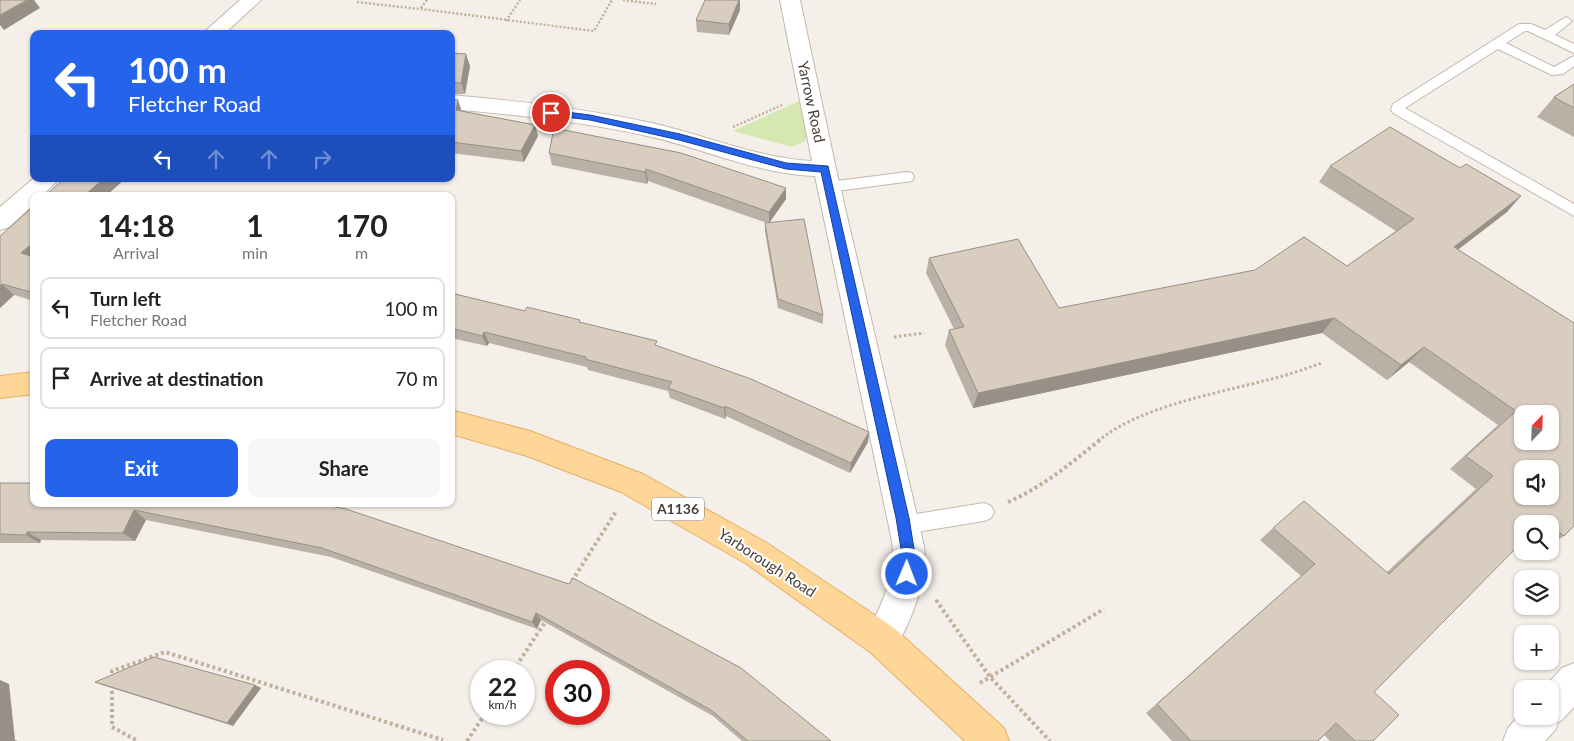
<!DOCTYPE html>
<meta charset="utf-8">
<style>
body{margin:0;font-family:Lato,sans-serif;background:#f6f6f6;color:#222;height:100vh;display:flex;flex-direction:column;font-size:19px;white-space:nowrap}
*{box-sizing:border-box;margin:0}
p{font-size:16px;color:#767676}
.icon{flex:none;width:28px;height:28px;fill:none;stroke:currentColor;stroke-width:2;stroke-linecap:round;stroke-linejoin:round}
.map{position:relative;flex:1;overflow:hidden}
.sheet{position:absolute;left:30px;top:192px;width:425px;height:315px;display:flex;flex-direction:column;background:#fff;border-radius:10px;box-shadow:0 1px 4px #0004}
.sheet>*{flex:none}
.top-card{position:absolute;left:30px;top:30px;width:425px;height:152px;border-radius:10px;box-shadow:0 1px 4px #0004;background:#2563eb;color:#fff;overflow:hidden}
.needle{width:32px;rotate:23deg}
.buttons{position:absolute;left:1514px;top:405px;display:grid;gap:10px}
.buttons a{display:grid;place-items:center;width:45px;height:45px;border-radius:10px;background:#fff;box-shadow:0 1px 4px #0004;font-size:25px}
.speed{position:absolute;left:470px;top:660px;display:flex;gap:10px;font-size:25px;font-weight:700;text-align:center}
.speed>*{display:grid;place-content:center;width:65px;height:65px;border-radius:50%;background:#fff;box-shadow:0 1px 4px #0004;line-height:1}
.speed small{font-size:12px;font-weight:400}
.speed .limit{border:8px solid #d22;background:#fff;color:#111}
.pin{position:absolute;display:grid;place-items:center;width:42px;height:42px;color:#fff;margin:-21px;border:2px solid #fff;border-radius:50%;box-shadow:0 1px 5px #0007}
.me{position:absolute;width:55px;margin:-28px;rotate:1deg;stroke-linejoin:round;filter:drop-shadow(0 0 4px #0008)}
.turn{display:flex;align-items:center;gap:18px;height:105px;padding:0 15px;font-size:22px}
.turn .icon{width:65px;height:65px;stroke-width:2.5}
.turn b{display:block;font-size:35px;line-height:42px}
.lanes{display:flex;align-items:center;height:48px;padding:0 15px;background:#0003;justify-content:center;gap:25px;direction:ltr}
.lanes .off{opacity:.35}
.eta{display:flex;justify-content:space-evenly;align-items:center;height:85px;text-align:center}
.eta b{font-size:30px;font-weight:700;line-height:35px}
.button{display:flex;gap:10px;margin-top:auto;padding:10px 15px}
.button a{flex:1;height:58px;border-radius:10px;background:#2563eb;color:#fff;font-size:20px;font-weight:700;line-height:58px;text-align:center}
.button a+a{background:#f6f6f6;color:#222}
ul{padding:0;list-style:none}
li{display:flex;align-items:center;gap:15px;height:62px;margin:0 10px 8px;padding:0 5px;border:2px solid #e0e0e0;border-radius:10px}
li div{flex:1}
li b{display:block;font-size:19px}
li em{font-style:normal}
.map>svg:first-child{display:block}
</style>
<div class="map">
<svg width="1574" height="741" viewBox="0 0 1574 741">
<rect width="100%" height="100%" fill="#f4efe8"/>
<path fill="#d5e8b1" d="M799 101 807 135 805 141 792 147 733 131Z"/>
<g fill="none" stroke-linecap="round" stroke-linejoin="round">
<defs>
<path id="lane" d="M1566 17 1572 21 1555 35 1574 44V53L1528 31H1525L1506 43 1554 67 1574 56V66L1563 74 1552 75 1498 49 1405 108 1574 204V216L1393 113 1391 110 1393 104 1519 24H1531L1545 30Z
M907 172 912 173 914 177 912 181 829 192 824 191 822 187 824 183 829 182Z
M984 503 991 506 994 512 991 518 984 521 904 534 897 531 894 525 897 519 904 516Z"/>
<path id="street" d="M240 0H261L224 34H202Z
M780 0H800L836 169 924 546C928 583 911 620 894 652L882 657 870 652 865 640C879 607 897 579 892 541L815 176C759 174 706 150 652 137 586 122 519 115 451 109V95C519 101 586 109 652 123 705 135 757 158 812 161Z
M34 178 59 179 42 196H34V204L9 227 0 230V207Z
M1574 663V707L1562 720 1558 722 1556 729 1545 741H1503L1508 728 1522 712V716H1550V689H1543L1562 668Z"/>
<path id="primary" d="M34 372V394L0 398V376Z
M451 410 530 431 643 474 767 543 894 628 1004 728 1009 741H965L870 652 745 563 621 492 527 456 451 434Z"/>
</defs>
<use href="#lane" stroke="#c3b9ad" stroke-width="2"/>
<use href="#street" stroke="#c3b9ad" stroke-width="2"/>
<use href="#primary" stroke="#e4b166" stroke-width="2"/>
<path stroke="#c2b09c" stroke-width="2.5" stroke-dasharray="2 2" stroke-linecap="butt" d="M427 0 420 9 594 31 612 0
M623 0 656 4
M357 2 420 9
M506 21 520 0
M733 127 782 105"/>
<path stroke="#c2b09c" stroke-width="3" stroke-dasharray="2.5 2.5" stroke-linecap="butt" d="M894 337 924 333
M1098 441C1141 406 1215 394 1267 380 1286 376 1304 369 1322 363"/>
<path stroke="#c2b09c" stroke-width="4" stroke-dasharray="3 3" stroke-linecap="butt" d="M1008 502C1043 487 1071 463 1100 440
M572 581 617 510
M936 600 990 677 1050 741
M513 671 547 619
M112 679V671L165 652 443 740
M980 683 1104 609
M112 685V727L138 741
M467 741 485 714"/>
<use href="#lane" fill="#fff" fill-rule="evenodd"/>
<use href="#street" fill="#fff" fill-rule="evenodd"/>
<use href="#primary" fill="#fed697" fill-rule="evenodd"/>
</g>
<path fill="#bbb0a5" d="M705 0H740V10L729 35 697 32 696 20Z
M451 53 470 66 465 94H451Z
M1574 84V137L1537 117 1554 97Z
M451 99 462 111 535 125 538 136 524 162 451 153Z
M554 128 786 199 770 222 823 315V324L778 308 765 232V223H767L648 181 647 184 552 165 549 153Z
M1330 166 1507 212 1458 250 1564 536 1550 545V524H1522L1374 692 1373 741H1330L1324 735 1318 741H1172L1146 713 1301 576 1260 540 1273 528 1387 572 1476 489 1450 469 1498 425 1409 362 1387 380 1322 333 973 408 945 345 949 330 954 329 926 273 929 258 1059 308 1347 266 1396 231 1319 182Z
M34 206V301L14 295 0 308V236Z
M451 293 525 311 581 322 658 346 869 432 868 442 850 473 726 416 725 419 670 398 668 391 588 370 587 367 489 343 487 346 451 338Z
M0 483 320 504 831 741H742L713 716 541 620 537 629 331 557 146 520 135 541 41 540 40 543H0Z
M95 682 255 685 261 688 233 726 102 685Z"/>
<path fill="#989086" d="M27 0H34L40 8 4 30 0 25V15Z
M739 0H740V10L729 35V24Z
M466 54 470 66 465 94 461 83Z
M458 100 462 112 456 110Z
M535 125 538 136 524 162 521 151Z
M646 169 648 181 647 184 645 172Z
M103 179H125L106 196H84Z
M786 188V199L769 223V212Z
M1521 196 1507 212 1440 263 1454 247Z
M34 242V264L21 253Z
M2 284 14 295 0 308V286Z
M1334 318 1322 333 973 408 978 393Z
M484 332 489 343 487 346 482 336Z
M1424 347 1409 362 1387 380 1401 365Z
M725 406 726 416 725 419 724 408Z
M869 432 868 442 850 473 851 463Z
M134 510 146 520 135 541 123 533Z
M27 532 41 540 40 543 26 535Z
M536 613 541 620 537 629 532 622Z
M0 680 9 684 15 740 18 741H0Z
M255 685 261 688 233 726 227 723Z"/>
<path fill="#d9cdc0" stroke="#989086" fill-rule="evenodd" d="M0 0H27L0 15Z
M705 0H739L729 24 696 20Z
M451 53 466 54 461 83 451 82Z
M1574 84V108L1554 97Z
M451 99 458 100 456 110 535 125 521 151 451 142Z
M1390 127 1460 168 1466 164 1521 196 1454 247 1574 323V526L1564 536 1550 526V524H1547L1543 521 1541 524H1522V542L1374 692 1399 715 1373 741H1355L1336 723 1318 741H1191L1157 704 1315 564 1273 528 1304 501 1389 574 1493 476 1466 456 1516 411 1424 347 1401 365 1334 318 978 393 949 330 964 327 929 258 1018 239 1059 308 1255 270 1304 237 1347 266 1414 219 1330 166ZM1522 414H1550V441H1522ZM1522 469H1550V496H1522Z
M554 128 681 153 786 188 769 212 646 169 645 172 549 153Z
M64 179H103L84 196H45Z
M34 206V242L21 253 34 257V293L2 284 0 286V236Z
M804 219 823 315 778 299 765 223Z
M451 293 525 311 527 307 580 320 579 322 657 341 655 345 751 379 869 432 851 463 725 406 724 408 668 388 672 382 585 359 586 357 484 332 482 336 451 328Z
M0 483H34V504H320L346 509 569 584 573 578 741 668 831 741H748L711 710 536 613 532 622 322 548 134 510 123 533 27 532 26 535 0 534Z
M154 657 255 685 227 723 95 682Z"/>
<path fill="#2563eb" stroke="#184099" d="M551 110 590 115 680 134 786 163 828 166 909 518 915 555 912 578 907 580 903 578 901 574 902 555 896 518 821 172 786 169 679 140 590 120 548 115V111Z"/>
<g text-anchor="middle" stroke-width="4" stroke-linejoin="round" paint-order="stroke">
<rect fill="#fff" stroke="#7f7973" stroke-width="1" x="652" y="497.5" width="52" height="23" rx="4"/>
<g font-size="14" font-weight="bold" fill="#483f37">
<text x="678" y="514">A1136</text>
</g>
<g font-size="15" fill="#483f37" stroke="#fff">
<text transform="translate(811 102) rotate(78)" y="5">Yarrow Road</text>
<text transform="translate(767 563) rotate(33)" y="5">Yarborough Road</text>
</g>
</g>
</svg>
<div class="buttons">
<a><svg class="needle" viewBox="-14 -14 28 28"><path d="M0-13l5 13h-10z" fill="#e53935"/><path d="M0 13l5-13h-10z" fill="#767676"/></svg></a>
<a><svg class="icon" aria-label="sound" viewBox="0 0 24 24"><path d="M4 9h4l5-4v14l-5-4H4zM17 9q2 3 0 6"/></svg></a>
<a><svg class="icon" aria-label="search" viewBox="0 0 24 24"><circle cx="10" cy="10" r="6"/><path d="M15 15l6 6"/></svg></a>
<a><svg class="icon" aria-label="layers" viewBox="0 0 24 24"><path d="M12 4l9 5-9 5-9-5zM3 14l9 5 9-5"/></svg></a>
<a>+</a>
<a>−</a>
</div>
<div class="speed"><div>22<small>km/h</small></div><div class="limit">30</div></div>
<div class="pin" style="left:551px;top:113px;background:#d93025"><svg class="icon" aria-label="arrive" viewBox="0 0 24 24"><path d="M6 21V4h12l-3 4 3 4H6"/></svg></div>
<svg class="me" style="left:907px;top:574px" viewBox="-20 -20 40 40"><circle r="17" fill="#2563eb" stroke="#fff" stroke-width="3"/><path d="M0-11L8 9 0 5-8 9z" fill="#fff"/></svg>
<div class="top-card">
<div class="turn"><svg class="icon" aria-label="left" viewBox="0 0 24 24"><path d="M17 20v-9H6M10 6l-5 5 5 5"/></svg><div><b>100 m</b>Fletcher Road</div></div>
<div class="lanes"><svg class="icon" aria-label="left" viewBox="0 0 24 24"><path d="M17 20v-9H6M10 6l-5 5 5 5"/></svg><svg class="icon off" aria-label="ahead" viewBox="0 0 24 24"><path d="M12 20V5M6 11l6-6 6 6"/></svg><svg class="icon off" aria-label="ahead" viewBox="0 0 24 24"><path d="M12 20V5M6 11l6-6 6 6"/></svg><svg class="icon off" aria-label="right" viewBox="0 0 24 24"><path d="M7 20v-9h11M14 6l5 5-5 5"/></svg></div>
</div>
<section class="sheet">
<div class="eta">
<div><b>14:18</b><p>Arrival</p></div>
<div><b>1</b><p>min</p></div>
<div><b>170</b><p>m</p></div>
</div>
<ul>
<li><svg class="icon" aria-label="left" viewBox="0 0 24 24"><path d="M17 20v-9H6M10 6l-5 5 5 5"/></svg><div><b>Turn left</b><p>Fletcher Road</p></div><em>100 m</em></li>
<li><svg class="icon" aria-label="arrive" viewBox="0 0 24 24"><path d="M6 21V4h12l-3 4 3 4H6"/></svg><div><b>Arrive at destination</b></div><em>70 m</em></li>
</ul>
<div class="button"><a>Exit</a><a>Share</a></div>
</section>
</div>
